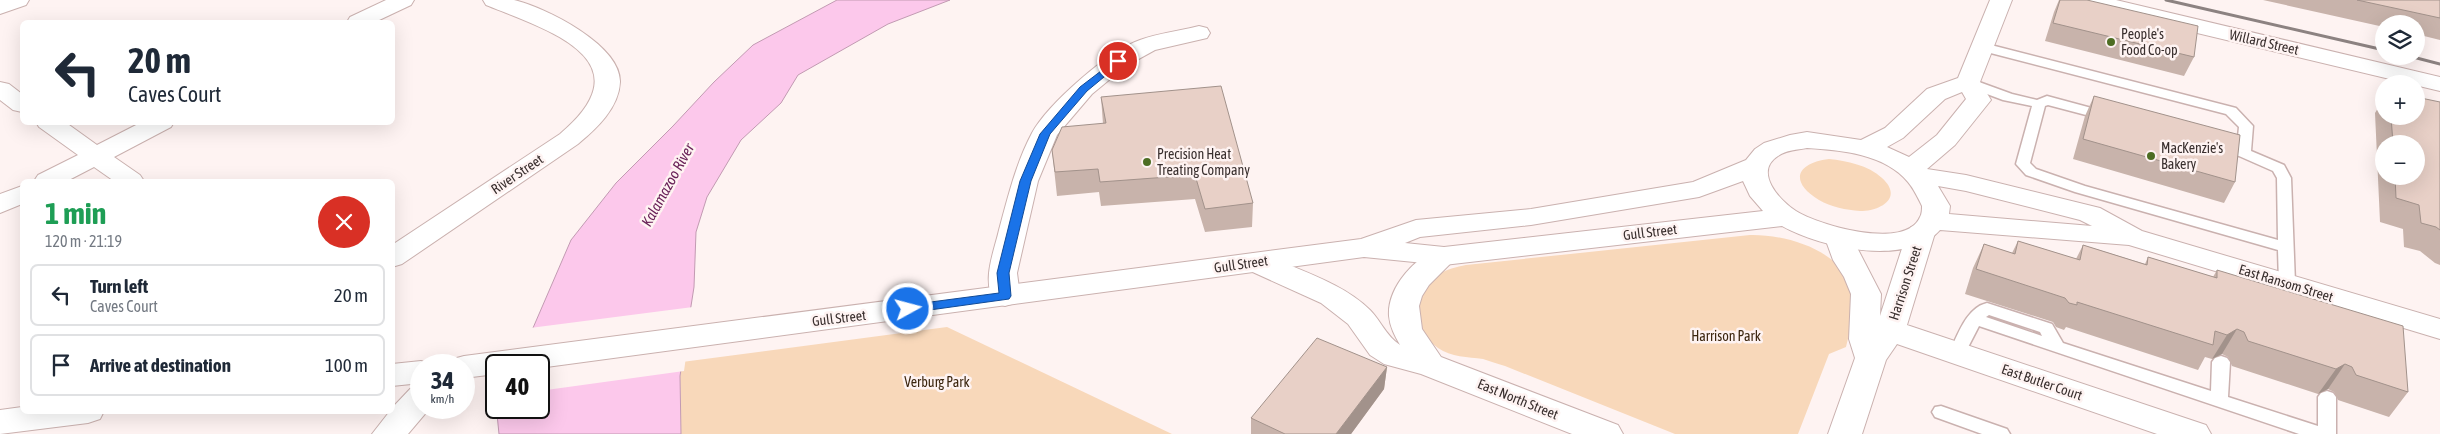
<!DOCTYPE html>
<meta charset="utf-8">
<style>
body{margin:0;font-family:"Asap Condensed",sans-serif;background:#f2f2f3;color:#1f2937;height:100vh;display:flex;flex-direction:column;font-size:19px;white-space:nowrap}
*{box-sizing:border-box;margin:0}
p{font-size:16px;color:#747a83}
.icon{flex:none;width:28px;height:28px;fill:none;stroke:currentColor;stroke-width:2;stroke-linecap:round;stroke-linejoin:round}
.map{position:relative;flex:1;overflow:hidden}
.panel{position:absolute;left:20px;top:179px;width:375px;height:235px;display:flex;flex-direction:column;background:#fff;border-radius:8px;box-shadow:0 5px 20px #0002}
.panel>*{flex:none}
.hud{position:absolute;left:20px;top:20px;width:375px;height:105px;border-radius:8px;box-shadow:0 5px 20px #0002;background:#fff;color:#1f2937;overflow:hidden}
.fabs{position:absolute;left:2375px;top:15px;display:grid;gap:10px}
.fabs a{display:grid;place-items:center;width:50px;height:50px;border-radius:50%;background:#fff;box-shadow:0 5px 20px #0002;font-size:25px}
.speed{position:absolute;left:410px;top:354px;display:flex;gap:10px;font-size:25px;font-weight:700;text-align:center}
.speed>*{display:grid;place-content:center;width:65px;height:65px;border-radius:50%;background:#fff;box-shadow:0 5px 20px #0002;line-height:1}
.speed small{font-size:12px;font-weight:400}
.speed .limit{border:2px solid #111;border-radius:8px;background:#fff;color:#111}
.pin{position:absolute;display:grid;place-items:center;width:42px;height:42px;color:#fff;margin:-21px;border:2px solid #fff;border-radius:50%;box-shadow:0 1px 5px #0007}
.me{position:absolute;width:55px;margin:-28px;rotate:83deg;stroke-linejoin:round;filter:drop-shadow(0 0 4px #0008)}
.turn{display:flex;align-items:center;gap:18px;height:105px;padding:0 25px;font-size:22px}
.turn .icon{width:65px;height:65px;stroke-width:2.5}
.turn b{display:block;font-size:35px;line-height:42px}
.round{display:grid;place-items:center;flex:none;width:52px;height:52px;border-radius:26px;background:#f2f2f3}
.headline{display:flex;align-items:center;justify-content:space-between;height:85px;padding:0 25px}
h1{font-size:30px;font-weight:700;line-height:38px;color:#1e9e55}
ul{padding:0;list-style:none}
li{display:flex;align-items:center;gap:15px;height:62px;margin:0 10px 8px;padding:0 15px;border:2px solid #e0e1e3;border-radius:8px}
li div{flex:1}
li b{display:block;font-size:19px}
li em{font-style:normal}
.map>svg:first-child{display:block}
</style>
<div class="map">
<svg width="2440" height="434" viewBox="0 0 2440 434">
<rect width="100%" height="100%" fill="#fef3f2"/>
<path fill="#f8d8ba" d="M1829 159C1847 161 1868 165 1882 178 1904 198 1880 211 1860 211 1846 210 1831 207 1819 200 1789 182 1796 163 1829 159Z
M1750 235C1784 234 1843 250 1852 290 1855 305 1850 332 1846 347L1829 354 1798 434H1675L1505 366C1497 364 1490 361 1483 359 1468 357 1451 357 1438 348 1413 330 1413 293 1438 275 1446 269 1457 267 1466 265Z
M947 327 1172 434H681L680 376 682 362Z"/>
<path fill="#fcc8eb" stroke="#c29ab2" d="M837 0H950L888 24 798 75 781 103 741 140 707 197 696 232 694 287 680 376 681 434H499L497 414 499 408H539V365H517L571 240 616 183 673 126 714 82 753 45Z"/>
<path fill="#fef3f2" d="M693 307 684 371 539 391V365H514L530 328Z"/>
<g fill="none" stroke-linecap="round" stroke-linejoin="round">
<defs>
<path id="lane" d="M1983 43 2236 108 2253 126 2251 151 2284 165 2291 178 2295 283 2293 287H2281L2279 283 2278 250 2075 192 2026 175 2016 164 2032 106 2003 100 1963 85 1961 82 1968 78 2012 94 2037 100 2047 96 2110 113 2112 116 2105 120 2048 105 2045 106 2030 163 2036 169 2085 186 2278 240 2277 178 2273 171 2239 156 2214 149 2212 146 2219 142 2237 147 2239 127 2226 114 1979 50 1977 47 1979 44Z
M1987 303 2052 324 2063 343 2211 391 2212 362 2215 358 2221 356 2227 358 2230 362 2228 397 2318 426V397L2321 393 2327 391 2333 393 2336 397V434H2299L1979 326 1963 357 1957 359 1951 357 1949 353C1958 335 1966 308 1987 303ZM1989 315 2040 332 2042 336 1986 317Z
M1941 406 2007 429 2010 434H1982L1935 417 1932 412 1935 407Z"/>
<path id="street" d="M386 0H414L411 5 375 22H347L350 17Z
M483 0C493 0 504 0 514 0 545 7 621 45 620 82 619 108 596 129 578 144L402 264 392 267V245L560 134C648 60 548 30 486 5Z
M2077 0H2116L2440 77V91L2080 5Z
M1199 26 1207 28 1210 33 1207 38 1155 50 1126 66 1092 94 1057 135 1038 181 1017 273 1020 296 1015 303 1005 306 995 303C981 281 994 252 999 230 1008 197 1016 163 1032 133 1048 104 1108 51 1140 40 1159 33 1180 31 1199 26Z
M0 82 9 84 22 94V112L13 110 0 100Z
M36 122H65L97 145 142 122H174L171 127 114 157 140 175 144 181H114L94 167 67 181H34L38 175 78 155 39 127Z
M22 186V204L0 213V194Z
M1921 224 1931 227 1935 233 1907 325 2206 425 2211 434H2157L1897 344 1886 360 1862 434H1828L1855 358 1849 339 1851 294 1844 277 1833 260 1825 238 1829 232 1839 229 1849 232 1881 294 1880 316 1907 233 1911 227Z
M1444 247 1454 250 1458 256 1429 285 1422 296 1419 306 1422 329 1441 357 1618 425 1623 434H1572L1421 374 1384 364 1370 355 1348 324 1321 303 1246 269 1242 262 1246 255 1256 253 1266 255C1300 271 1343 283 1370 310 1381 321 1386 336 1400 345 1395 336 1390 327 1389 316 1387 287 1417 254 1444 247Z
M421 385V408H430L408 434H372L390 411H392V408L410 389Z"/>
<path id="secondary" d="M1990 0H2012L1980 82 1991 100 1955 145 1927 169 1966 175 2100 208 2142 231 2440 319V339L2129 245 1940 230C1907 267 1821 248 1782 226L1444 265 1364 257 539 368V365H496V374L464 378V365H449L453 359 464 356 1361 239 1416 220 1531 209 1693 182 1746 160 1755 149 1764 143 1790 135 1807 132 1861 140 1885 128 1927 89 1958 78ZM1962 92 1966 99 1937 135 1909 157 1887 147 1903 138 1945 99ZM1807 148C1841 150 1885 154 1908 182 1914 189 1918 198 1922 206 1922 209 1922 214 1920 217 1906 251 1818 225 1796 211 1780 201 1753 172 1778 156 1786 150 1797 150 1807 148ZM1743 181 1750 196 1763 211 1444 247 1405 243 1420 237 1531 225 1699 197ZM1938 186 1966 191 2080 220 2092 226 1949 214 1950 206Z
M421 361 433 365H421V383L392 386V364Z
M22 407V411H104L100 419 88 423 0 434V410Z"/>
<path id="primary" d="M0 0H29L26 5 0 14Z"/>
</defs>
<use href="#lane" stroke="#cab1af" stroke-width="3"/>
<use href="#street" stroke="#cab1af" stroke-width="2"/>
<use href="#secondary" stroke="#cab1af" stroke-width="2"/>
<use href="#primary" stroke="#cab1af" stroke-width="2"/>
<use href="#lane" fill="#fff" fill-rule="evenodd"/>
<use href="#street" fill="#fff" fill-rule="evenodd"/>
<use href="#secondary" fill="#fff" fill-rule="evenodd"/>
<use href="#primary" fill="#fff" fill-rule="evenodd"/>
<path stroke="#8c8281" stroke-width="3" d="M2166 0 2384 50
M2409 56 2440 64"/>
</g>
<path fill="#c8b3ab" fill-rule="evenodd" d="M2059 0H2087L2194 57 2184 76 2045 41 2054 12Z
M2263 0H2440V40L2416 34V24H2384V27Z
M2094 96 2235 182 2224 203 2073 159 2085 116Z
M1101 97 1253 203 1252 227 1205 232 1195 199 1101 206 1099 192 1057 196 1052 150 1103 124Z
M2384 98V116H2416L2440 102V265L2435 263 2420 251 2404 247 2403 229 2380 222 2375 113ZM2384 144H2416V176H2384Z
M2018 241 2076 259 2083 245 2145 264 2148 257 2213 277 2217 270 2408 392 2389 417 2338 400 2334 392 2328 389 2318 394 2232 366 2228 357 2222 354 2212 359 2205 357 2198 370 2066 327 2064 330 2056 327 2053 322 1965 294 1973 268 1984 244 2012 253Z
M1387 367 1384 389 1351 434H1251V418Z"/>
<path fill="#a2928b" d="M2237 329 2222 354 2212 359 2227 335Z
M2345 364 2328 389 2318 394 2336 369Z
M1387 367 1384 389 1351 434H1336Z"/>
<path fill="#e8d0c7" stroke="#a2928b" d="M2060 0H2087L2198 26 2194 57 2053 23Z
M2357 0H2440V18Z
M1221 86 1253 203 1205 209 1195 175 1100 182 1098 169 1055 172 1052 150 1062 127 1106 123 1101 97Z
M2094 96 2240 135 2235 182 2083 139Z
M2416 97 2440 102V230L2436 227 2421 223 2419 205 2396 198 2395 176H2416V144H2393L2391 116H2416Z
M2018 241 2080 260 2083 245 2147 265 2148 257 2217 278V270L2403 326 2408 392 2356 375 2352 367 2345 364 2336 369 2248 341 2244 332 2237 329 2227 335 2215 331 2213 345 2077 302V305L2069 303 2065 298 1976 269 1984 244 2015 254Z
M1317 338 1387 367 1336 434H1285L1251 418Z"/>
<path fill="#1a73e8" stroke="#114b97" d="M1118 58 1123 61 1121 63 1087 91 1050 134 1031 181 1009 273 1011 296 1009 299 908 313 904 312 902 309 908 305 999 293 997 273 1020 181 1040 134 1080 87Z"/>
<g fill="#4d6d23" stroke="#fef3f2" stroke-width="2">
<circle cx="2111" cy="42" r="5"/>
<circle cx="2151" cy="156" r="5"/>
<circle cx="1147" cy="162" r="5"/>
</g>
<g text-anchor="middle" stroke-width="5" stroke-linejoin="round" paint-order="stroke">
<g font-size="14" fill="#392f2e" stroke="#fef3f2" text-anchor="start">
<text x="2121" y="39">People's<tspan x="2121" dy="16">Food Co-op</tspan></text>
<text x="2161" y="153">MacKenzie's<tspan x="2161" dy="16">Bakery</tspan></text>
<text x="1157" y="159">Precision Heat<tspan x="1157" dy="16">Treating Company</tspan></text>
</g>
<g font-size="14" fill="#392f2e" stroke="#fef3f2">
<text transform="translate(2264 42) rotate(13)" y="5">Willard Street</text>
<text transform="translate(517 174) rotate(-34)" y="5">River Street</text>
<text transform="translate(1650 232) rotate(-7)" y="5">Gull Street</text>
<text transform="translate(1241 264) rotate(-8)" y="5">Gull Street</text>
<text transform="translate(1905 283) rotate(-72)" y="5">Harrison Street</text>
<text transform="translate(2286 283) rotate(17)" y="5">East Ransom Street</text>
<text transform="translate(839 318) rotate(-7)" y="5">Gull Street</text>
<text transform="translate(2042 382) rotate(19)" y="5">East Butler Court</text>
<text transform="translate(1518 399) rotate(22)" y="5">East North Street</text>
</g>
<g font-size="14" fill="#3c260f" stroke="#fef3f2">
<text x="1726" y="341">Harrison Park</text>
<text x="937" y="387">Verburg Park</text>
</g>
<g font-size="15" font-style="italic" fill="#692258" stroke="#fef3f2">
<text transform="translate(668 185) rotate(-61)" y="5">Kalamazoo River</text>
</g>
</g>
</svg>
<div class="fabs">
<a><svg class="icon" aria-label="layers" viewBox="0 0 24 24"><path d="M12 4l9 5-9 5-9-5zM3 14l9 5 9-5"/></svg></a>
<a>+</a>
<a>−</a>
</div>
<div class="speed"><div>34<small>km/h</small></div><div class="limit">40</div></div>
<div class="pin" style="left:1118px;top:61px;background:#d93025"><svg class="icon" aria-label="arrive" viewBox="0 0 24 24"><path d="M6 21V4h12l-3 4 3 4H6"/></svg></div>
<svg class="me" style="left:908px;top:309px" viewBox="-20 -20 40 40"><circle r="17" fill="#1a73e8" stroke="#fff" stroke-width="3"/><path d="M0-11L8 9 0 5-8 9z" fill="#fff"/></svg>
<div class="hud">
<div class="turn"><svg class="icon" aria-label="left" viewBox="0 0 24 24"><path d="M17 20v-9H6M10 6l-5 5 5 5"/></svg><div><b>20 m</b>Caves Court</div></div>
</div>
<section class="panel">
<div class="headline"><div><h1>1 min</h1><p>120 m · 21:19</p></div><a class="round" style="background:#d93025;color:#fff"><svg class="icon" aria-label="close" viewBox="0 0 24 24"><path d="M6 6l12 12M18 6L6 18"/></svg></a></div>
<ul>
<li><svg class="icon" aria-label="left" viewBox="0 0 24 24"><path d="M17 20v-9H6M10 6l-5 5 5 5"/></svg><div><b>Turn left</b><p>Caves Court</p></div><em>20 m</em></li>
<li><svg class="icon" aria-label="arrive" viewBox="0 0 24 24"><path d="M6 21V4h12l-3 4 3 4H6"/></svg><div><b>Arrive at destination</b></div><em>100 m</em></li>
</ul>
</section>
</div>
